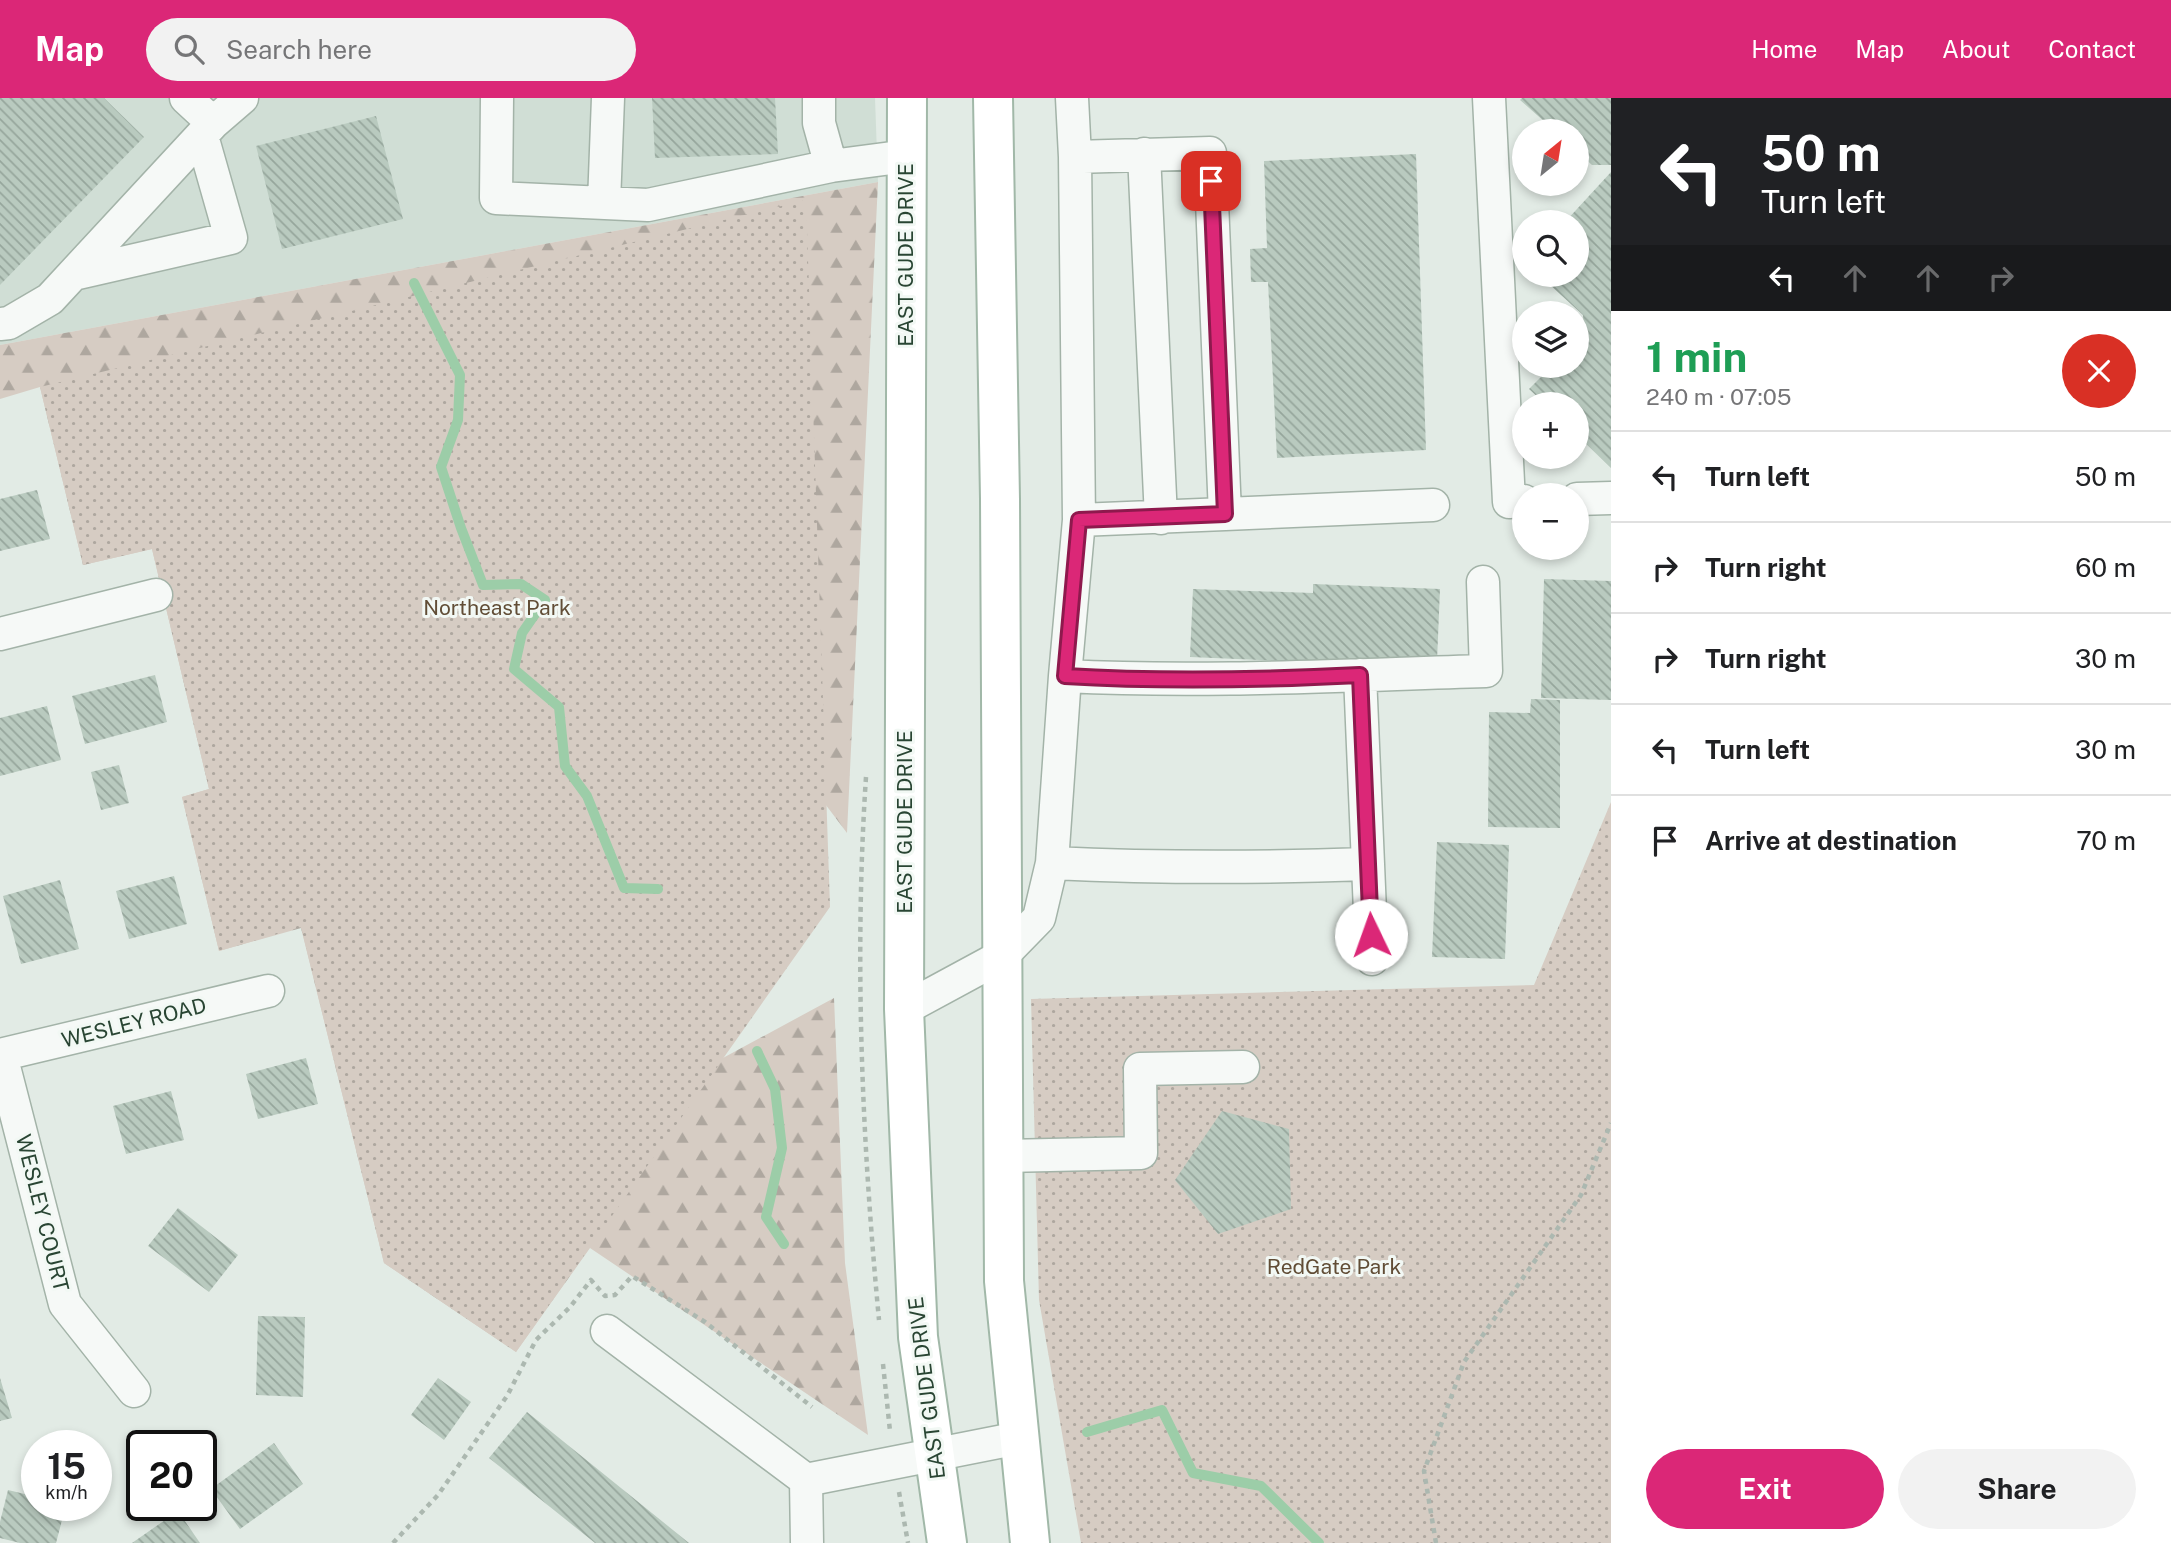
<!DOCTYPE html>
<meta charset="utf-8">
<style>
body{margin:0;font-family:"Public Sans",sans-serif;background:#f2f2f2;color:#202124;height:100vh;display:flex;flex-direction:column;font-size:26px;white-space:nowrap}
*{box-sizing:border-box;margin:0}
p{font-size:23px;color:#757577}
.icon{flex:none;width:38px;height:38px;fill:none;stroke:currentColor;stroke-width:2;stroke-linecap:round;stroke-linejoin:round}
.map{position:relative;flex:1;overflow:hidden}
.panel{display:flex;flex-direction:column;background:#fff;width:560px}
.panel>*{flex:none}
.banner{background:#202124;color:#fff;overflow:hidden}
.needle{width:46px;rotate:30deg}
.tools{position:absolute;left:1512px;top:21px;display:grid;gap:14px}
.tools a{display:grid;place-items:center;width:77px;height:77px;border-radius:50%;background:#fff;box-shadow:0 4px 10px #0003;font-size:35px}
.speed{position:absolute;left:21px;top:1332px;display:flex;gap:14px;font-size:35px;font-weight:700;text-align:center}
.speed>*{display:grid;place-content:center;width:91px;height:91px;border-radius:50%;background:#fff;box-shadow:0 4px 10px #0003;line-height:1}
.speed small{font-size:18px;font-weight:400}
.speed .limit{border:4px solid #111;border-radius:10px;background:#fff;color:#111}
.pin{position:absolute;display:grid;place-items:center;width:60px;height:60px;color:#fff;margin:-30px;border-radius:14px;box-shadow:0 4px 10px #0006}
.me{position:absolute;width:77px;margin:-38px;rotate:357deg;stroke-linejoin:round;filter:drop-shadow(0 0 5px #0008)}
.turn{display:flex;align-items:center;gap:24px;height:147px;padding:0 35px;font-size:32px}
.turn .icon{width:91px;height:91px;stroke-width:2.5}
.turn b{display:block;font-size:49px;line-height:60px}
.lanes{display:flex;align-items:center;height:66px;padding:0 35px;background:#0003;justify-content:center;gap:35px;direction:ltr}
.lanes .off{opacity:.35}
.round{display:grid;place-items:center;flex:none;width:74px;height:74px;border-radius:37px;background:#f2f2f2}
.overview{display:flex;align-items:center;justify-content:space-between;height:119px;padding:0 35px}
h1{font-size:42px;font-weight:700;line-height:52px;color:#1e9e55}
.primary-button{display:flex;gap:14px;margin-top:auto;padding:14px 35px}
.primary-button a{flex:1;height:80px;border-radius:42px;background:#db2777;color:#fff;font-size:28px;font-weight:700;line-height:80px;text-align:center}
.primary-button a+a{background:#f2f2f2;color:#202124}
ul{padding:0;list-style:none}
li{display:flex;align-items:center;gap:21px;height:91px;padding:0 35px;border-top:2px solid #e0e0e0}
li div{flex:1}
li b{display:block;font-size:26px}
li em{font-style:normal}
header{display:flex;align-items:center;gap:42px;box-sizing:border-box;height:98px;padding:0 35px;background:#db2777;color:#fff}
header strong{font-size:33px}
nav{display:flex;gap:38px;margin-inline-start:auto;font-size:24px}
.search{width:490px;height:63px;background:#f2f2f2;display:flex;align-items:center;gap:18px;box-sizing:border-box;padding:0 24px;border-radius:38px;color:#757577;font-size:26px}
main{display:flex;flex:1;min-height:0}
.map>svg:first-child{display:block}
</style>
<header>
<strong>Map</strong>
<div class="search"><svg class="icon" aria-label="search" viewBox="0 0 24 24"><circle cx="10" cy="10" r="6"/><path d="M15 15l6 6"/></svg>Search here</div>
<nav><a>Home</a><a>Map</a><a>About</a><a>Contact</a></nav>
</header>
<main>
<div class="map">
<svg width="1611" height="1445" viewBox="0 0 1611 1445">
<defs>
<pattern id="forest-firs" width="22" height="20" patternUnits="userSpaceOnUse" patternTransform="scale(1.75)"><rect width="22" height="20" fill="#d6ccc3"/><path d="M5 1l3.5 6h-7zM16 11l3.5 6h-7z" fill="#aea79f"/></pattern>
<pattern id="park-dots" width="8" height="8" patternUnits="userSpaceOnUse" patternTransform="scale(1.75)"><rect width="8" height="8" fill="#d6ccc3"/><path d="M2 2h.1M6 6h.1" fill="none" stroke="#aea79f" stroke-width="1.8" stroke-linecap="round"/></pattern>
<pattern id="building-back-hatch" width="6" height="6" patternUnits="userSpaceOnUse" patternTransform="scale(1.75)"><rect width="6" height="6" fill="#b9cabf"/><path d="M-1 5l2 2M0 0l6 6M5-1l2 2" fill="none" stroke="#96a69c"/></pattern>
</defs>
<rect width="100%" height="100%" fill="#e2ebe5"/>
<path fill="#d0ded5" d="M0 0H875L878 84 0 247Z"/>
<path fill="url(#forest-firs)" d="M878 84 847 735 697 536 551 1053 834 900 845 1165 868 1337 590 1150 516 1254 384 1165 301 830 219 853 182 699 209 691 152 451 83 467 40 289 0 301V247Z"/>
<path fill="url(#park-dots)" d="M806 102 830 809 516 1254 384 1165 301 829 219 853 182 699 209 691 152 451 83 467 40 289Z
M1611 704V1445H1081L1039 1202 1031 901 1534 887Z"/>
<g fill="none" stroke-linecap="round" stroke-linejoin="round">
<path stroke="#9ccda8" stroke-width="10" d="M414 185 460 277 458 322 441 369 461 430 483 487 521 486 545 502 522 535 514 571 559 609 565 668 587 698 624 790 658 791
M757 953 775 991 782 1050 766 1119 784 1146
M1087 1334 1162 1312 1193 1375 1261 1388 1319 1445"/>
</g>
<path fill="url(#building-back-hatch)" d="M0 0H104L144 39 0 187Z
M652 0H775L778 56 655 60Z
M1522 0H1611V67H1592L1577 53V33H1555L1520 2Z
M376 18 403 121 282 151 256 48Z
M1416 56 1426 352 1277 360 1268 184H1251L1250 151 1267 150 1264 63Z
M1611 74V370L1577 337V306H1545L1529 291 1552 268H1577V243L1584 235 1583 217 1539 177H1577V124H1565Z
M37 392 50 441 0 453V401Z
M1544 481 1611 483V602L1541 600Z
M1313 486 1440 491 1437 563 1355 560 1354 566 1190 559 1193 491 1313 495Z
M155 577 167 624 85 646 72 598Z
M1531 601 1560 602V730L1488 729 1489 614 1530 615Z
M47 608 61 662 0 678V620Z
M119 667 129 705 101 712 91 674Z
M1437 744 1509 747 1505 861 1432 859Z
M174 778 187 826 129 841 116 793Z
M60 782 79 851 21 866 3 798Z
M306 960 318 1006 258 1021 246 976Z
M171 993 184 1042 126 1056 113 1008Z
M1222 1013 1289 1031 1291 1111 1218 1136 1175 1082Z
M178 1110 238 1157 209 1194 148 1148Z
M258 1218 305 1219 303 1299 256 1297Z
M0 1280 12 1320 0 1323Z
M438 1280 471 1304 444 1342 411 1317Z
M527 1314 689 1445H595L489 1360Z
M274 1345 303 1386 240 1431 211 1391Z
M8 1392 37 1399V1407H66L56 1445H20L0 1440V1424Z
M178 1413 200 1445H132Z"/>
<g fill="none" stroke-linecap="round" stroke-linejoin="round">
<defs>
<path id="minor" d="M186 0 213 25
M497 0 496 100 648 107 831 68 907 58
M819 0V25L831 68
M1072 0 1075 59 1210 55 1225 416 1433 407
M1489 0 1509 404 1524 403
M1144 56 1161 420
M1075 59 1079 422 1225 416
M604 105 608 0
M74 176 231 140 202 38
M0 226 9 225 50 201 213 25 242 0
M1577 401 1611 400
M0 536 156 497
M1360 577 1372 861
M1065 578C1205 585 1345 577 1486 573L1483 484
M1052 765C1157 770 1261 770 1367 766
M904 911 1002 858 1039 820 1052 765 1065 578 1079 422
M0 957 268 893
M1 957 65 1206 134 1293
M1003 1058 1141 1055 1140 971 1243 969
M607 1233 806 1382 1019 1340
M806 1382 807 1445"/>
<path id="major" d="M907 0 904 911 918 1239 947 1445
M993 0 1000 401 1004 1183 1030 1445"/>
</defs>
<use href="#minor" stroke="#a3b3a8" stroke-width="35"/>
<use href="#major" stroke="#a1b8a8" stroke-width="42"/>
<path stroke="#acb8b0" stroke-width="4.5" stroke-dasharray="5 5" stroke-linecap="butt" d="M866 679C854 859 862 1042 879 1222
M883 1266 890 1333
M899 1394 908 1445
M393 1445 438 1397 507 1298 536 1242 570 1209 591 1182 605 1198 615 1197 632 1178 705 1224 812 1309
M1436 1445 1424 1373 1464 1264 1581 1097 1611 1025"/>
<use href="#minor" stroke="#f6f9f7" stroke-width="32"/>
<use href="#major" stroke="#fff" stroke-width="38"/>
</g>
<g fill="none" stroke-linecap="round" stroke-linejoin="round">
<defs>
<path id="route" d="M1211 83 1225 416 1079 422 1065 578C1164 584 1262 582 1360 577L1371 837"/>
</defs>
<use href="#route" stroke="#8e194d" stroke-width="18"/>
<use href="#route" stroke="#db2777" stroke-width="12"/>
</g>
<g text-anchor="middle" stroke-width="6" stroke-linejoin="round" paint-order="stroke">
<g font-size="21" fill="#294533" stroke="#f2f8f4">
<text transform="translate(906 157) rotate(-90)" y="7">EAST GUDE DRIVE</text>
<text transform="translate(905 724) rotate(-90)" y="7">EAST GUDE DRIVE</text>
<text transform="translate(134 925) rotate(-14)" y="7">WESLEY ROAD</text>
<text transform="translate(42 1115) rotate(76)" y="7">WESLEY COURT</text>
<text transform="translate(927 1290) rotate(-97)" y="7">EAST GUDE DRIVE</text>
</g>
<g font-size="21" fill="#614d36" stroke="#f2f8f4">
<text x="497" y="517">Northeast Park</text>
<text x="1334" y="1176">RedGate Park</text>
</g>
</g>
</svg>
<div class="tools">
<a><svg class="needle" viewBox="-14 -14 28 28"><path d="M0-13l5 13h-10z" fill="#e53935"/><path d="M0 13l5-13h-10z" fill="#757577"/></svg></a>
<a><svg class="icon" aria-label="search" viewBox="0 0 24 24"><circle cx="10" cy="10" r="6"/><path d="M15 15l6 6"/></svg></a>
<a><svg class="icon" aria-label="layers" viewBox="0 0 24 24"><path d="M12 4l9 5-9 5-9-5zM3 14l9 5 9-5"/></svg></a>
<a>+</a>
<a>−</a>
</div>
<div class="speed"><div>15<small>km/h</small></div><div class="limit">20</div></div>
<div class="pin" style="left:1211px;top:83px;background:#d93025"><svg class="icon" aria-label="arrive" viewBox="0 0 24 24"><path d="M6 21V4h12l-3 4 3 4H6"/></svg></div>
<svg class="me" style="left:1371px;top:837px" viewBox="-20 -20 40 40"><circle r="19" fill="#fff"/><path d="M0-13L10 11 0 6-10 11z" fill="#db2777"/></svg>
</div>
<section class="panel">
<div class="banner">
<div class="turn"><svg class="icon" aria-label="left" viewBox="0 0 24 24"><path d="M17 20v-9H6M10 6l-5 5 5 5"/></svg><div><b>50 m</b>Turn left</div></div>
<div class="lanes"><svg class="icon" aria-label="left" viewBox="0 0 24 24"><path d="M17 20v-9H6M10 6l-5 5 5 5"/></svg><svg class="icon off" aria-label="ahead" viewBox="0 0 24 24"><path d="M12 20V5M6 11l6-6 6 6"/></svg><svg class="icon off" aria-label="ahead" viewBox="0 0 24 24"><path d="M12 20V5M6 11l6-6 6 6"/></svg><svg class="icon off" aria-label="right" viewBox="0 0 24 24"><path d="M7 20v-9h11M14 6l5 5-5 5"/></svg></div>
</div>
<div class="overview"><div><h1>1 min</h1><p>240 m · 07:05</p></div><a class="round" style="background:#d93025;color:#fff"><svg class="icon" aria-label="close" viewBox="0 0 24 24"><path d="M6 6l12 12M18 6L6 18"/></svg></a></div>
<ul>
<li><svg class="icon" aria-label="left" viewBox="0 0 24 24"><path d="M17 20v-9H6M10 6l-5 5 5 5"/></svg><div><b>Turn left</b></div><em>50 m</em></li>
<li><svg class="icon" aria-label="right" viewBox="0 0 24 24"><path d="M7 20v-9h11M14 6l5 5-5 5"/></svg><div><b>Turn right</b></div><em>60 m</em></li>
<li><svg class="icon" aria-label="right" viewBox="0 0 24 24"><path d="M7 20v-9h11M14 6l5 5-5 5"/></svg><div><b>Turn right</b></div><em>30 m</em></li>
<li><svg class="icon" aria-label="left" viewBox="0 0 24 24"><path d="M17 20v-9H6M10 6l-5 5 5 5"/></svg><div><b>Turn left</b></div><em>30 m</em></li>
<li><svg class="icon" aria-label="arrive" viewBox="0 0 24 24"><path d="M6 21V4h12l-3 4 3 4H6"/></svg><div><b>Arrive at destination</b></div><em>70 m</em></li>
</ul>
<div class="primary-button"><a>Exit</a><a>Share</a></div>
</section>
</main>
